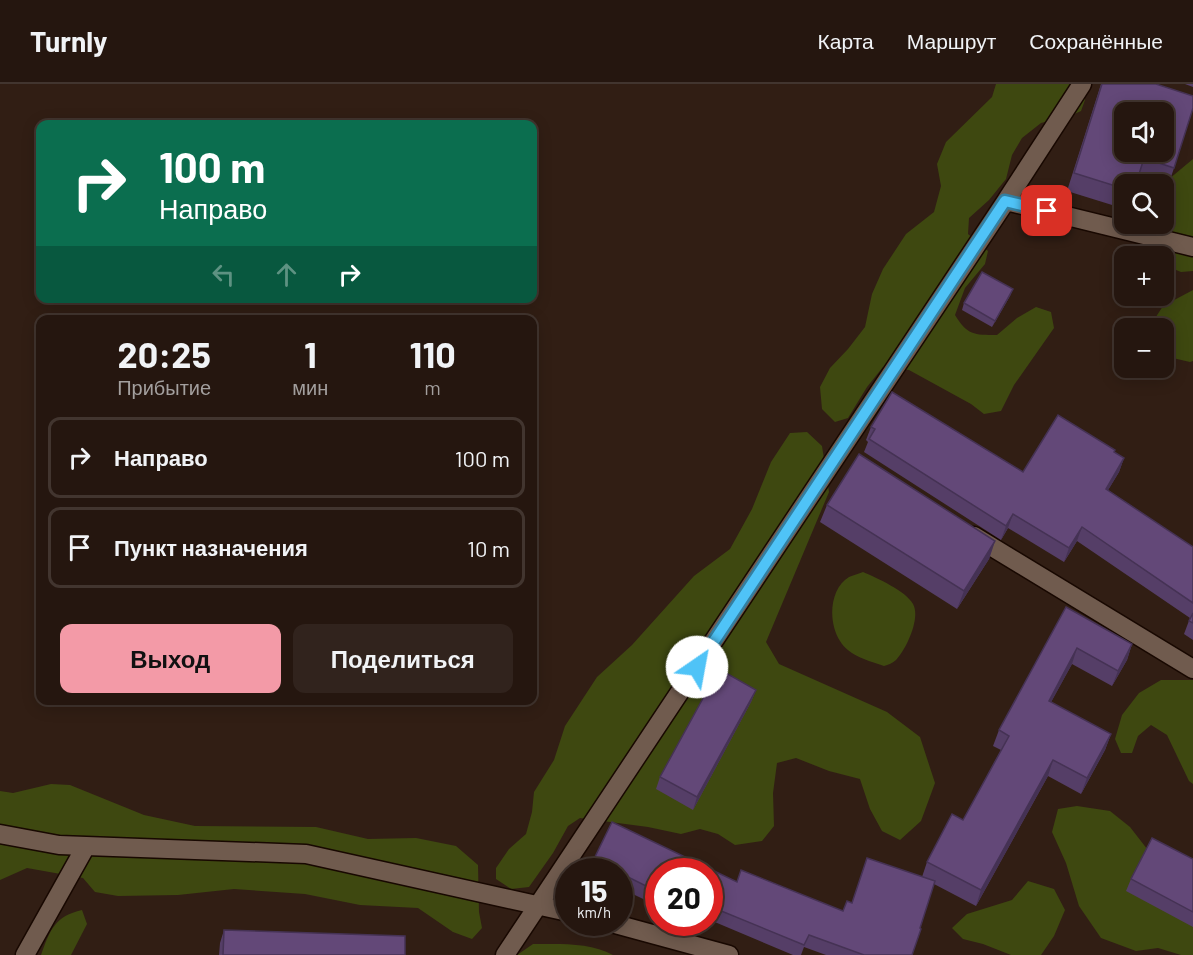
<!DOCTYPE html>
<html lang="ru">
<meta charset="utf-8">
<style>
body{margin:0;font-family:Barlow,sans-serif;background:#31231d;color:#f1f3f6;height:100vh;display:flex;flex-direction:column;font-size:22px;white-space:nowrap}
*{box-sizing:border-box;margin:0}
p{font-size:20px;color:#a39f9e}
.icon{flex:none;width:33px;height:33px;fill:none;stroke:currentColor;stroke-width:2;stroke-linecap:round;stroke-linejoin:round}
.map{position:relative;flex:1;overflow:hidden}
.panel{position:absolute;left:36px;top:231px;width:501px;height:390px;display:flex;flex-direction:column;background:#25160f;border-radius:12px;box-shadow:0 3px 15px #0003,0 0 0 2px #42352f}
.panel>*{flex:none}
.banner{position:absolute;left:36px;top:36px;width:501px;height:183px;border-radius:12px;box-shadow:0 3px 15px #0003,0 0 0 2px #42352f;background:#0b6e4f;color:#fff;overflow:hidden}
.controls{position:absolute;left:1114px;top:18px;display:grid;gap:12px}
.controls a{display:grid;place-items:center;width:60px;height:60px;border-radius:12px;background:#25160f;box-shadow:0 3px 15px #0003,0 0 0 2px #42352f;font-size:30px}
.speed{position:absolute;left:555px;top:774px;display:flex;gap:12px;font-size:30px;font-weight:700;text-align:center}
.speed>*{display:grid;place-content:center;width:78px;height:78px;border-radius:50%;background:#25160f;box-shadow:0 3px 15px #0003,0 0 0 2px #42352f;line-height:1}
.speed small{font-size:15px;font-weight:400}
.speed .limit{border:9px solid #d22;background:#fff;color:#111}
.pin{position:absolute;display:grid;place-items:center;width:51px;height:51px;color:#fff;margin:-26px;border-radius:12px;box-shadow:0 3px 9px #0006}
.me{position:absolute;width:66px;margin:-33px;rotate:33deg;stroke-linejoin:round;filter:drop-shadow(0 0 4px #0008)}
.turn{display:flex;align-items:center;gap:21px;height:126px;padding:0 24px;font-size:27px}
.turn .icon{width:78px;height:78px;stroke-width:2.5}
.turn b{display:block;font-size:42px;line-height:51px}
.lanes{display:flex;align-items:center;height:57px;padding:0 24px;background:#0003;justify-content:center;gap:30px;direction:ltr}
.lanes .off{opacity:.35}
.eta{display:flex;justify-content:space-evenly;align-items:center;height:102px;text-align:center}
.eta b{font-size:36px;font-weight:700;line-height:42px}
.primary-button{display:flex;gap:12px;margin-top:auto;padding:12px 24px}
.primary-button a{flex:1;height:69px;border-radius:12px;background:#f39aa7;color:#111;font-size:24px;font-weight:700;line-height:69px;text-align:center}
.primary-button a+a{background:#31231d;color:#f1f3f6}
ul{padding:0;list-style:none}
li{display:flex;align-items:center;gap:18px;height:81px;margin:0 12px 9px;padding:0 12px;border:3px solid #42352f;border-radius:12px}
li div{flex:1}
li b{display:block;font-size:22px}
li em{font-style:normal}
header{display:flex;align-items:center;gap:36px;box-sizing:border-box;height:84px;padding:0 30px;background:#25160f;border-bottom:2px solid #42352f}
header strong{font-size:28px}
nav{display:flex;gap:33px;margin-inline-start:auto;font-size:21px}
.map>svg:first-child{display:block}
</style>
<header>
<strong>Turnly</strong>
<nav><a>Карта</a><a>Маршрут</a><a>Сохранённые</a></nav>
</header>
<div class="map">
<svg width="1193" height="871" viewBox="0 0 1193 871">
<rect width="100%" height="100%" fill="#311e14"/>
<path fill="#3e4810" d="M996 0H1084L1085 16 1081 27 1072 31 1041 39 1022 54 1012 71 1006 95 989 116 969 134 968 150 988 167 985 180 965 204 955 231C967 251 974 251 997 251L1017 234 1036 223 1051 228 1054 244 1014 301 1001 327 984 330 971 320 909 286 883 283 867 303 848 334 835 338 822 325 820 303 830 284 848 265 865 243 872 210 883 185 906 150 934 128 941 102 937 80 946 58 992 13Z
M1193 75V187L1181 188 1164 181V172H1151L1136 161 1139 140H1164L1163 100Z
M1193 206V277L1190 278 1164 272V244H1151L1150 242 1163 222Z
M807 348 822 362 829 408 766 558 779 580 887 628 920 653 935 699 921 737 900 756 882 747 870 725 860 695 829 687 796 674 777 679 773 709 774 742 762 757 735 761 718 750 700 745 681 750 648 743 580 734 568 742 553 769 529 803 511 805 496 795V784L509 765 526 750 532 728 534 708 554 676 565 642 597 593 632 561 694 492 730 465 752 425 771 378 790 349Z
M863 488C877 494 906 507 913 520 921 534 906 566 896 576 893 579 888 581 884 582 869 577 849 572 840 557 828 539 829 505 849 493 853 491 859 490 863 488Z
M1161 596H1193V700L1189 697 1167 651 1151 641 1138 652 1132 669H1121L1115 655 1122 631 1139 609Z
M51 700 70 701 144 731 195 742 316 743 368 755 416 754 456 762 478 781 479 828 482 844 472 855 453 848 418 824 360 821 305 810 234 805 178 811 118 812 95 808 83 794 27 784 0 796V707L13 709Z
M1077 722 1110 727 1130 743 1193 824V871H1181L1158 864 1136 867 1101 854 1079 822 1066 779 1052 748 1058 725Z
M1028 797 1054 805 1065 826 1054 852 1041 871H1011L983 860 963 855 952 844 967 830 1012 816Z
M82 826 87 840 71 871H41C50 846 55 832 82 826Z
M533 860C559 860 590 858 613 871H517Z"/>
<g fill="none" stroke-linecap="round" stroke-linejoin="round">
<defs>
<path id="lane" d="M1006 117 1082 0
M974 452 1193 585
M0 750 59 761 306 770 568 828
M608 838 729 871
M25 871 86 762
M505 871 1006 117 1193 163"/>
</defs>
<use href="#lane" stroke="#180801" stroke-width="21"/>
<use href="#lane" stroke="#705b4e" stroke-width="18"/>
</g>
<path fill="#553e67" d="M1101 0H1156L1174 84 1168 102 1139 92 1125 100V125L1067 107Z
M1185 0H1193V3Z
M1013 205 1010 212 992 243 962 226 964 219Z
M871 343 1023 388 1114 368 1124 374 1119 388 1108 406 1193 463V556L1184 550 1190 534 1077 457 1064 478 1008 444 1001 456 864 368 868 358 866 356Z
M827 421 995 457 989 475 957 525 820 438Z
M1066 523 1132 560 1127 576 1112 602 1072 580 1051 618 1111 650 1105 666 1081 710 1048 692 976 822 934 800 920 844 921 845 912 871H826L804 863 801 871H793L710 836V788H658V822L620 804V788H589L593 777 612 738 737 798 741 786 843 827 847 817 852 819 867 774 922 793 927 778 952 730 963 736 1001 666 993 662 999 646Z
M756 606 751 618 693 726 656 705 660 693Z
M1193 775V843L1126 807 1131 795Z
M692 838H708L705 845Z
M224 846 405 871H219L220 859Z"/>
<path fill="#453254" d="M1013 205 1010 212 992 243 995 237Z
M1124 374 1119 388 1101 418 1106 405Z
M1013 430 1008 444 1001 456 1006 442Z
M1082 443 1077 457 1064 478 1069 464Z
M995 457 989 475 957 525 964 507Z
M1132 560 1127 576 1112 602 1118 587Z
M1077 564 1072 580 1043 633 1049 617Z
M756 606 751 618 693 726 697 713Z
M1111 650 1105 666 1081 710 1087 694Z
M1053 676 1048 692 976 822 981 806Z"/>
<path fill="#634878" stroke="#453254" stroke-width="1.5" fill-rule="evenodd" d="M1102 0H1156L1193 12V24L1174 84 1144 74 1136 100H1125V105L1074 89ZM1125 28H1164V68H1125Z
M982 188 1013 205 995 237 964 219Z
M892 308 1023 388 1058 331 1115 366 1114 368 1124 374 1106 405 1193 463V519L1082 443 1069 464 1013 430 1006 442 869 355 875 345 871 343Z
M859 370 995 457 964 507 827 421Z
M1066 523 1132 560 1118 587 1077 564 1049 617 1111 650 1087 694 1053 676 981 806 927 778 952 730 963 736 1009 652 999 646Z
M1193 529V539L1189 537Z
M719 585 756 606 697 713 660 693Z
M612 738 737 798 741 786 843 827 847 817 852 819 867 774 935 797 920 844 921 845 912 871H864L809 851 804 861 714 824 710 832V788H658V808L620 789V788H616L593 777Z
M1152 754 1193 775V828L1131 795Z
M224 846 405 852V871H223Z"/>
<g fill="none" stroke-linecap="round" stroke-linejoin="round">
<defs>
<path id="route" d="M697 583 1005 117 1047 127"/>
</defs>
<use href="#route" stroke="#337fa1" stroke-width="15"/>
<use href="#route" stroke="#4fc3f7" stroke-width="10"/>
</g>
</svg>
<div class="controls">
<a><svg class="icon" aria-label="sound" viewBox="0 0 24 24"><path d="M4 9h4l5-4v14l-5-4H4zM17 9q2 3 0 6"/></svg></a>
<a><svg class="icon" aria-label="search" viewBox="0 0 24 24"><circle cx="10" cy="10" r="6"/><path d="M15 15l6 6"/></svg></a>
<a>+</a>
<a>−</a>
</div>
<div class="speed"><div>15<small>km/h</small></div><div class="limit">20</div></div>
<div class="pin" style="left:1047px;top:127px;background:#d93025"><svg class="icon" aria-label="arrive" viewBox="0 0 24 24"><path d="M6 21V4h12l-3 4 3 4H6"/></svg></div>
<svg class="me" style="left:697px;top:583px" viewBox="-20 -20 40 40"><circle r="19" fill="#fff"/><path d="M0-13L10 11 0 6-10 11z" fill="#4fc3f7"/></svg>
<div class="banner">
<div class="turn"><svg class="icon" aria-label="right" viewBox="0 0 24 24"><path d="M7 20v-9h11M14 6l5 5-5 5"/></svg><div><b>100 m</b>Направо</div></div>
<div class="lanes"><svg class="icon off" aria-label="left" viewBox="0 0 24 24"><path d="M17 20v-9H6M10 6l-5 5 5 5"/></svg><svg class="icon off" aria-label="ahead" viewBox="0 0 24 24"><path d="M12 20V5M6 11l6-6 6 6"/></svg><svg class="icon" aria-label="right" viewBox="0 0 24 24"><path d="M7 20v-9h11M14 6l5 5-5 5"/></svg></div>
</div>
<section class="panel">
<div class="eta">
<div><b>20:25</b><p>Прибытие</p></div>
<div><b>1</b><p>мин</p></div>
<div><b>110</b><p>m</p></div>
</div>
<ul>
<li><svg class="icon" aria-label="right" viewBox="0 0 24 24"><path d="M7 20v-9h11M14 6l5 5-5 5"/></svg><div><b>Направо</b></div><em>100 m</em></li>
<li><svg class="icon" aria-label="arrive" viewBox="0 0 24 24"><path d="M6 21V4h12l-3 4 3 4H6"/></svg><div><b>Пункт назначения</b></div><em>10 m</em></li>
</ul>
<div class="primary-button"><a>Выход</a><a>Поделиться</a></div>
</section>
</div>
